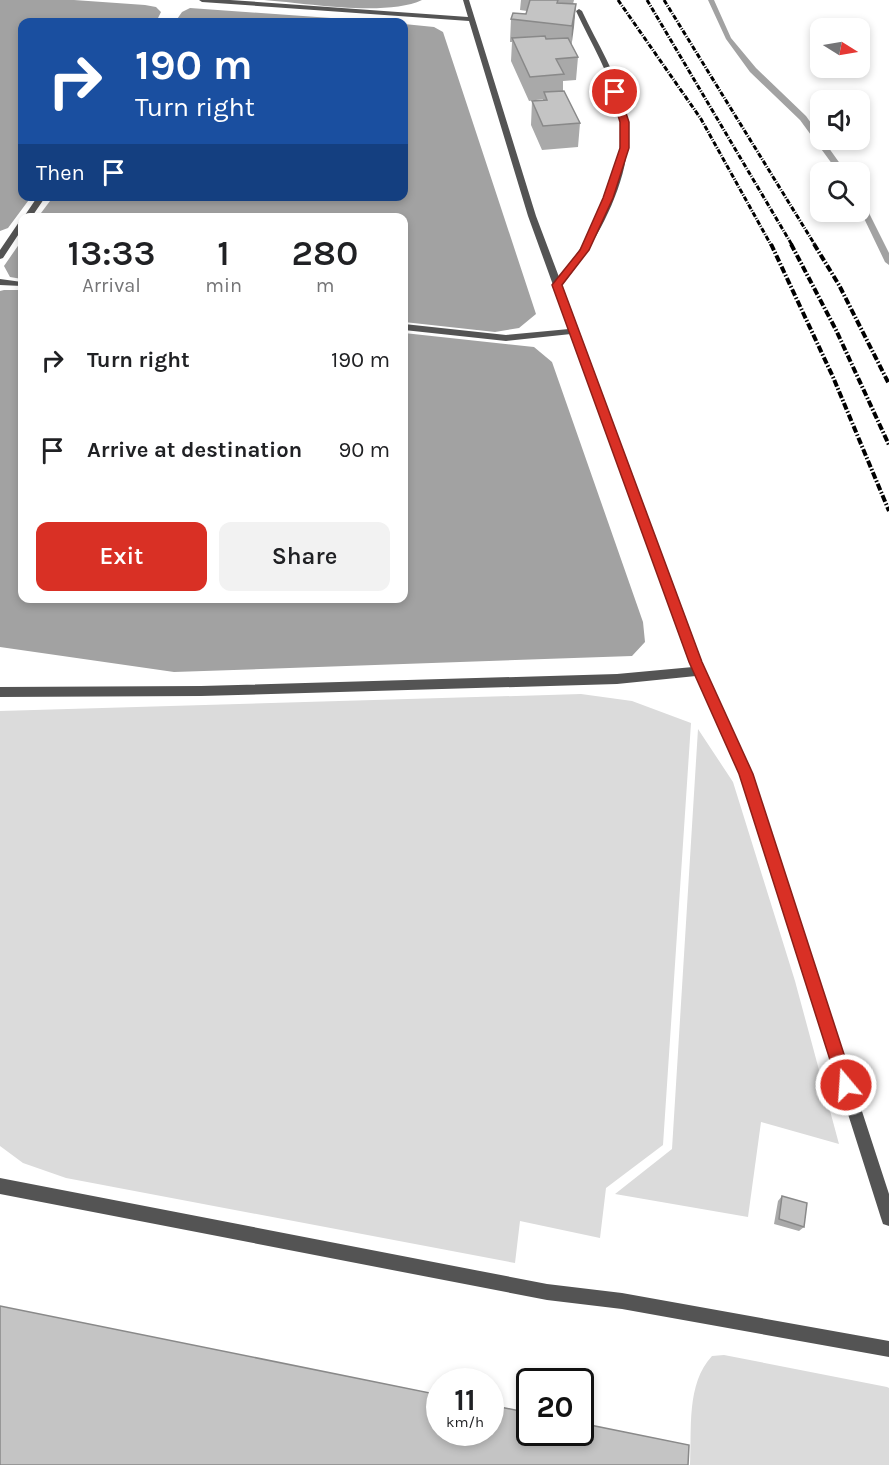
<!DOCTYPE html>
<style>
body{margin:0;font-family:Karla,sans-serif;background:#f2f2f2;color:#202124;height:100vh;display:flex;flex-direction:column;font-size:22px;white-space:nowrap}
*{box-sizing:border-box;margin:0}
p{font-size:20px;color:#757577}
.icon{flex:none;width:33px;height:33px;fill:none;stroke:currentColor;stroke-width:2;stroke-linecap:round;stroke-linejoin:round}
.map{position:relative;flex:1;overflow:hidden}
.sheet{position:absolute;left:18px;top:213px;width:390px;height:390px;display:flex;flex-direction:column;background:#fff;border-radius:12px;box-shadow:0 3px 9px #0003}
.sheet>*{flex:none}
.banner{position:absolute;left:18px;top:18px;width:390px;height:183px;border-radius:12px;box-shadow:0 3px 9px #0003;background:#1a4fa0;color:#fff;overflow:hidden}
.needle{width:39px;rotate:101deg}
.controls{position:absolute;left:810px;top:18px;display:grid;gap:12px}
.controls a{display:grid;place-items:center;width:60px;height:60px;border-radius:12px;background:#fff;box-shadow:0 3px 9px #0003;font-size:30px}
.speed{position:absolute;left:426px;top:1368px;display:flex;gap:12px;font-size:30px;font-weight:700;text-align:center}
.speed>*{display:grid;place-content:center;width:78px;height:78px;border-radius:50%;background:#fff;box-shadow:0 3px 9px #0003;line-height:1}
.speed small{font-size:15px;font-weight:400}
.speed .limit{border:3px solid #111;border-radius:9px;background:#fff;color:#111}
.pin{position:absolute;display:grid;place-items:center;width:51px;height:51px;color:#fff;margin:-26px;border:3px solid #fff;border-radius:50%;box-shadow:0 2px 6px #0007}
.me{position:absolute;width:66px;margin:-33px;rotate:342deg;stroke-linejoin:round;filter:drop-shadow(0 0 4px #0008)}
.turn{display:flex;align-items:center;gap:21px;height:126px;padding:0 18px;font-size:27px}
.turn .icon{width:78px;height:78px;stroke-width:2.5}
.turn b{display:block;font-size:42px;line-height:51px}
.then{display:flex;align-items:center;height:57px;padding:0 18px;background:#0003;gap:12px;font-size:22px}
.eta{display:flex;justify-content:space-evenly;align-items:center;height:102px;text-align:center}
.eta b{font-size:36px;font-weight:600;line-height:42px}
.primary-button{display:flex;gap:12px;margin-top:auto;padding:12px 18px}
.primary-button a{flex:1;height:69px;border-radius:12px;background:#d93025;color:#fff;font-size:24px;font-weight:600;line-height:69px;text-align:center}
.primary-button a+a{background:#f2f2f2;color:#202124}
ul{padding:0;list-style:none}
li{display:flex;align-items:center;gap:18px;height:90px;padding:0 18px}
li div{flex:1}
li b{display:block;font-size:22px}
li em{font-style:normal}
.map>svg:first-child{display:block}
</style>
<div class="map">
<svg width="889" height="1465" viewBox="0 0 889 1465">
<rect width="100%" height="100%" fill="#fff"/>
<path fill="#dbdbdb" d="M581 694 632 701 691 723 663 1145 606 1188 600 1238 520 1221 515 1263 66 1178 23 1163 0 1146V711Z
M698 729 733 782 795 981 839 1144 761 1122 748 1217 615 1194 672 1149Z
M724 1355 887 1387 889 1388V1465H690C692 1429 686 1384 712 1356Z"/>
<path fill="#a2a2a2" d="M0 0H74L145 5 156 7 161 12 156 22H22V196L31 197 8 228 0 231Z
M264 0H422C386 17 305 3 264 0Z
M190 8 387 22H175L182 12Z
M404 24 434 27 443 32 536 314 519 328 495 332 404 322V218L38 217 53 197 404 196Z
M22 240V279L10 277 4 266Z
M4 290H22V598H404V333L534 347 552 362 643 622 645 642 632 656 174 672 0 647V291Z"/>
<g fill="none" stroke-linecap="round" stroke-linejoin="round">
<path fill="#a2a2a2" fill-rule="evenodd" d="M708 0H714L731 38 756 68 806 116 846 172H838L800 120 750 72 726 39Z
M860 201 864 203 889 253V265L885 262 860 210Z"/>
<path fill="#545454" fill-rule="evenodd" d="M199 0H230L468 17 463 0H469L536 216 559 277C594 237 631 162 618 108 610 74 591 43 576 11L579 9 582 11C597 43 617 74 625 108 640 167 598 242 562 285L702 662 752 774 889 1194V1226L883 1224 881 1218 740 774 696 676 617 684 201 696 0 697V687L201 686 617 674 693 667 571 334 506 341 404 330V324L506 335 569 329 528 216 469 21 202 2Z
M38 196H46L31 218H23Z
M19 222H22V229L3 258 0 259V250Z
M0 279 22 282V286L0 285Z
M0 1178 547 1284 622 1293 889 1341V1357L622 1309 547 1300 0 1194Z"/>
<path stroke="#000" stroke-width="3" stroke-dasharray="5 1.5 1 1.5" stroke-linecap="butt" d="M618 0 701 119 771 245
M647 0 792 245
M664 0 815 245"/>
<path stroke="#000" stroke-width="4" stroke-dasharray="7 2 1.5 2" stroke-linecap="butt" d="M771 244 833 377 889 511
M791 244 836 330 889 445
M814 244 839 285 889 384"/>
</g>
<path fill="#a9a9a9" d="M521 0H574L573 4H576L571 44 578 57 576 80 563 81V91L580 123 578 147 542 150 531 125 532 101 543 100V99L529 101 511 61 512 42H510L511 19 526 14 527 11 520 10Z
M782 1196 804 1227 799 1231 774 1224 778 1201Z"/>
<path fill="#898989" d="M576 4 574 27 571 49 572 26Z"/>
<path fill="#c4c4c4" stroke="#898989" stroke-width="1.5" d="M530 0H558L557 3 576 4 572 26 511 19 513 13 526 14Z
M545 36 546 39 568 38 578 57 556 59 564 74 530 77 512 38Z
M564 91 580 123 543 126 532 101 547 100 544 92Z
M782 1196 807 1203 804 1227 779 1219Z
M0 1306 440 1395V1432H490V1405L530 1413V1432H580V1423L689 1445 688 1465H0Z"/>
<path fill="#d93025" stroke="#8d1f18" stroke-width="1.5" d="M615 89 619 92 629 122V148L613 198 589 250 562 285 702 662 753 774 854 1085 852 1090 846 1093 840 1090 838 1085 739 774 689 662 552 285 580 250 603 198 620 148V122L611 92Z"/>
</svg>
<div class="controls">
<a><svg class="needle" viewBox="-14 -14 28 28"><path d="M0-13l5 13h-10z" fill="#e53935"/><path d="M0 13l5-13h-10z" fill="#757577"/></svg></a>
<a><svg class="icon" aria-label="sound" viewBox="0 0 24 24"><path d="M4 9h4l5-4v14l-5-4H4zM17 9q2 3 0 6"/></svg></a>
<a><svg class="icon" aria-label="search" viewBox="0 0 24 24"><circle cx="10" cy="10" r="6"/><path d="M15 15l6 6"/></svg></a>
</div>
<div class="speed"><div>11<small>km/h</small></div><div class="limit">20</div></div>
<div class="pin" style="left:615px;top:92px;background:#d93025"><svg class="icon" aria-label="arrive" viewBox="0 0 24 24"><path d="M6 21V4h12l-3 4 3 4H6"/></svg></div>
<svg class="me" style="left:846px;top:1085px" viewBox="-20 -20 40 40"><circle r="17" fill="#d93025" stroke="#fff" stroke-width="3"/><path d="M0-11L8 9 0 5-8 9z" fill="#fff"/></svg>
<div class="banner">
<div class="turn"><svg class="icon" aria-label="right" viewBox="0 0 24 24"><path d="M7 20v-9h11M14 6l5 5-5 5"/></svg><div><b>190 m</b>Turn right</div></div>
<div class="then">Then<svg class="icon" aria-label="arrive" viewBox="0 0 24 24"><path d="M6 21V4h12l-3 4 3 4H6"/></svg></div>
</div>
<section class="sheet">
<div class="eta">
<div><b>13:33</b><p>Arrival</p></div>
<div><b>1</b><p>min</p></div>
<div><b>280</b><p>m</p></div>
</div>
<ul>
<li><svg class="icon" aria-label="right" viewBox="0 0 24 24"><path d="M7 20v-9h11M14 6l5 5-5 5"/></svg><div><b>Turn right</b></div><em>190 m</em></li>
<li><svg class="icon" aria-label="arrive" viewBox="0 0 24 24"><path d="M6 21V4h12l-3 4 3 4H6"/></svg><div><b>Arrive at destination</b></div><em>90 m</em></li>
</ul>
<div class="primary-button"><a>Exit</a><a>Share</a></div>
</section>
</div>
